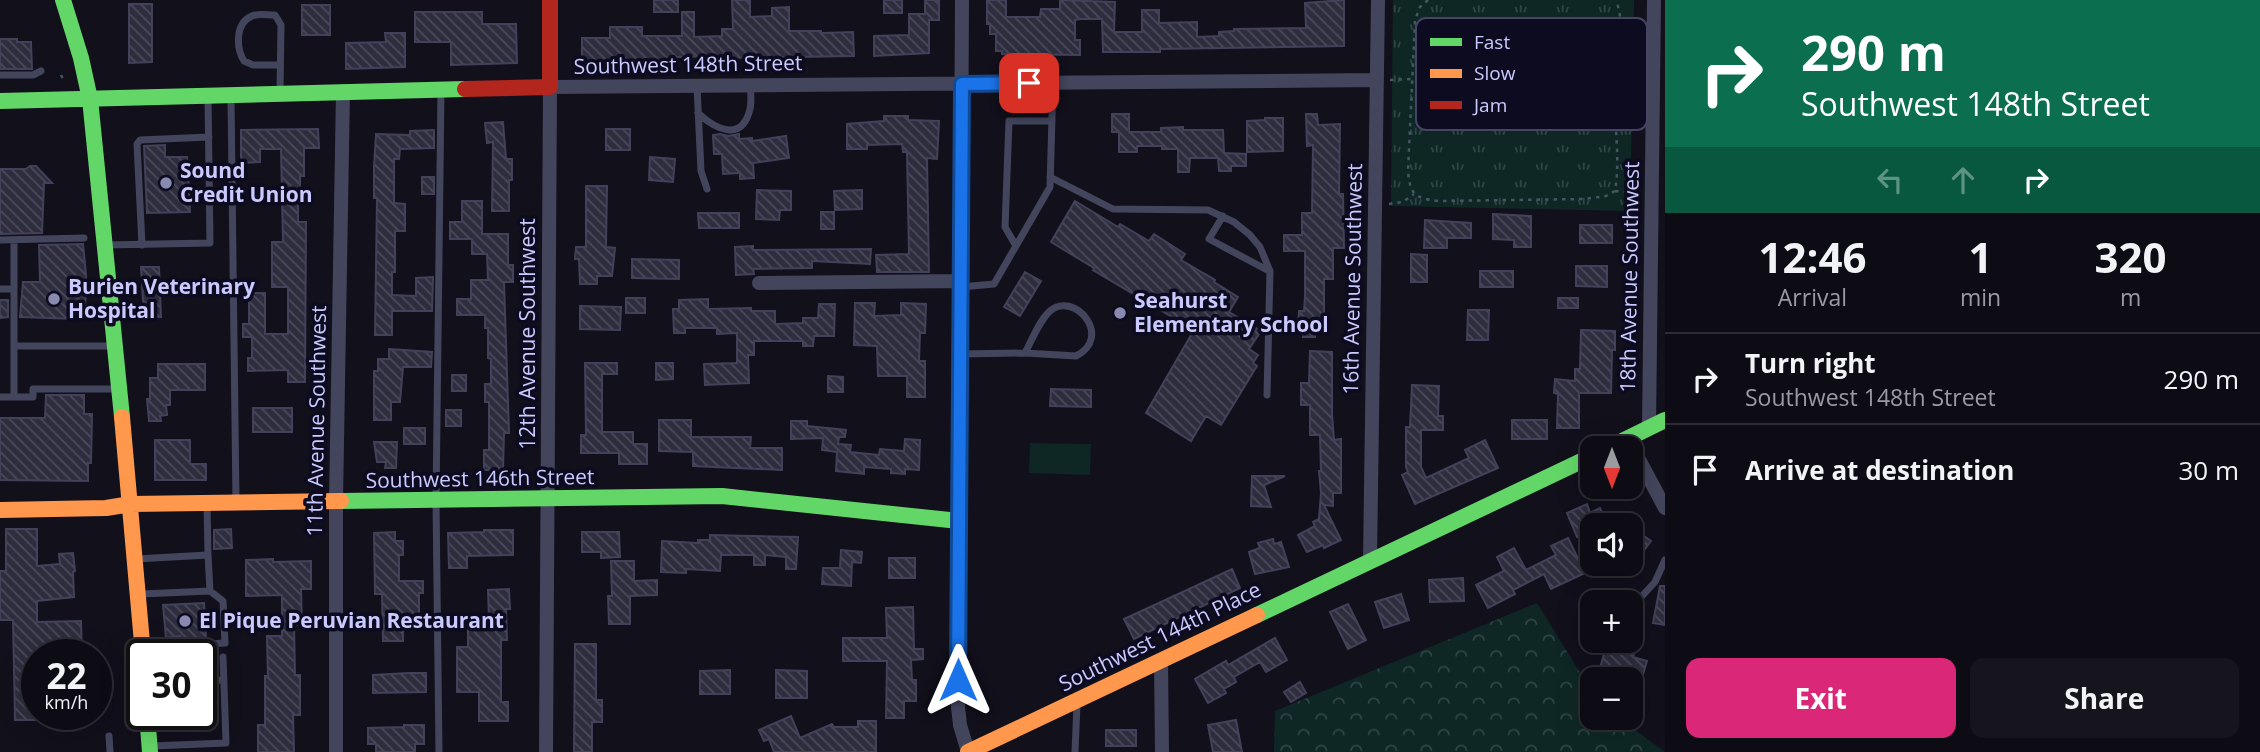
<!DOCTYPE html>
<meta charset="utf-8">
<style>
body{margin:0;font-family:"Open Sans",sans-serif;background:#16151d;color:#f1f3f6;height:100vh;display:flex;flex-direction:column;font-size:26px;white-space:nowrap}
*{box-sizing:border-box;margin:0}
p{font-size:23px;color:#9a9ba0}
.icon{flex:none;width:38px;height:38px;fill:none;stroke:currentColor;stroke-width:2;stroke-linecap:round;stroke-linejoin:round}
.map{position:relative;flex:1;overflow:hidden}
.details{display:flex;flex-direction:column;background:#0d0c14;width:595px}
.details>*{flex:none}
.top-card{background:#0b6e4f;color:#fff;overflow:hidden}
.needle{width:46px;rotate:180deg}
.tools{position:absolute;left:1580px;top:436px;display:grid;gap:14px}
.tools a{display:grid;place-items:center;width:63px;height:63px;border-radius:14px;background:#0d0c14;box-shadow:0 7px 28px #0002,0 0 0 2px #2d2c34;font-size:35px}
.speed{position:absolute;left:21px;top:639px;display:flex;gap:14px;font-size:35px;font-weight:700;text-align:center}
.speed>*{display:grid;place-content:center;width:91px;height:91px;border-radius:50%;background:#0d0c14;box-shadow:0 7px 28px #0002,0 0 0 2px #2d2c34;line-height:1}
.speed small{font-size:18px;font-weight:400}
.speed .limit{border:4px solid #111;border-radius:10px;background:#fff;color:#111}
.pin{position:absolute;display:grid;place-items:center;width:60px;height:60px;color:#fff;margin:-30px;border-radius:14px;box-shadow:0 4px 10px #0006}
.me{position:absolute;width:77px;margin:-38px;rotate:0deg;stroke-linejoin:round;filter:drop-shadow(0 0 5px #0008)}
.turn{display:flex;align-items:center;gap:24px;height:147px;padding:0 21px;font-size:32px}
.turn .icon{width:91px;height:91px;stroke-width:2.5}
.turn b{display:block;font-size:49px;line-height:60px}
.lanes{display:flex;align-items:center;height:66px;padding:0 21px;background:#0003;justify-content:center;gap:35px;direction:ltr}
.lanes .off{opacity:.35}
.eta{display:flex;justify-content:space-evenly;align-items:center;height:119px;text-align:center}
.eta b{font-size:42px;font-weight:700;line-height:49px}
.action{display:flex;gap:14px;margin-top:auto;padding:14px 21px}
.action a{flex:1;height:80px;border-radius:14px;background:#db2777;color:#fff;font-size:28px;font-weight:700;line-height:80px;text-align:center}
.action a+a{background:#16151d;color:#f1f3f6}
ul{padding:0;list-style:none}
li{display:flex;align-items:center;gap:21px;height:91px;padding:0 21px;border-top:2px solid #2d2c34}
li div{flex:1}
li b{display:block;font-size:26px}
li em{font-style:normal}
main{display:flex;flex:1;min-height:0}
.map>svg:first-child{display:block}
</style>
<main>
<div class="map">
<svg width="1665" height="752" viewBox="0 0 1665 752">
<defs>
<pattern id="forest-crowns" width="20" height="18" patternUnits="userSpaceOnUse" patternTransform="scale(1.75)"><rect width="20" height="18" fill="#0e2725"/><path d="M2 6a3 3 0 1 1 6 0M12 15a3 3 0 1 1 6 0" fill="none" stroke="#304546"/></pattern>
<pattern id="park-tufts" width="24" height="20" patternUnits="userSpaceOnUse" patternTransform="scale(1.75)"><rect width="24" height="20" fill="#0e2725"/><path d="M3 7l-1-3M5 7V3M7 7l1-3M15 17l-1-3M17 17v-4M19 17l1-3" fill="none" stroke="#304546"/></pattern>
<pattern id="building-back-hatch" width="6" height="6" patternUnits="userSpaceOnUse" patternTransform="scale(1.75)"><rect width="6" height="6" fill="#2e2d3e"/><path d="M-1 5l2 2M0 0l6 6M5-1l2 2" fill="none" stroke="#4b4a5b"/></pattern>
</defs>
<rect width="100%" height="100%" fill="#11101b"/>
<path fill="#0e2725" d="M1030 443 1091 444 1090 475 1029 473Z"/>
<path fill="url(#forest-crowns)" d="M1537 603 1592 692V718H1619L1665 752H1274L1275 711Z"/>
<path fill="url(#park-tufts)" d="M1393 0H1634L1630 211 1391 206Z"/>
<path fill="url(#building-back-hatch)" stroke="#43415a" stroke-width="2" d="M654 0H678V12H654Z
M732 0H750V17L772 16V8L789 7V31H821V33L853 32 854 56 722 58V56L673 57V61L582 62V38H610V27H642V36H682V12H694V37L722 36V29H733Z
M884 0H902V13H884Z
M925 0H939V20H929V53L874 56V36L909 35V14H925Z
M987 0H1006V17H1040L1041 9H1060V0L1115 2 1114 32H1142V10H1159V23L1197 22V37L1219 36V32L1234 31V29L1306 28 1305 3 1344 0V46L1160 49V52H1103L1102 19H1080L1075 20V40H1080V55L1002 54V51H996V34H990V24H987Z
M129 4H152V62L129 63Z
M302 5H330V35H302Z
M415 12H482V24H516L517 63 451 65V42H415Z
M385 33H405V67L346 69V43L386 42Z
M0 39H17V42H31L32 69H0Z
M1112 114H1129V132H1161V128L1183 127V130H1223L1224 153 1246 154V166H1231V171H1219L1218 158H1190L1189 172H1178V149H1162V146H1137V152H1119V132H1112Z
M1306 114H1317L1318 125 1340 124 1339 194H1343L1344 248H1333V279H1324V327H1315V337H1303V327H1298L1299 311H1304L1305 296V251H1284V235H1302V213H1312L1313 145 1307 146Z
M884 116H908V120L939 121 937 159 927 158 929 272H877L876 255 909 254 907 152H903L902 144 867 145V149H847V124L884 121Z
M1265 118H1283V151L1247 152V121L1265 120Z
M503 122 506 159H512V180H509V211H492L493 142 487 143 485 123Z
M318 129 319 148H304V176H300V199H298V222H306L305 382H288V370L248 371V358H252V337H243V324H249V293H265V334H288V287H272V242H283L281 149H260V162L241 163V130Z
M606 129H630V150H606Z
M434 130V148L400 149 399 159H394V203L405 204V231H395V272H392V295L416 296V278L433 277 432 311H392V335H375L377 198H374V167L376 134 410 135V131Z
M720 134 728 136 739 134V139L752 138V141L786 136 789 158 753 163 754 178 740 179V173L723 174 722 154H714L713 135Z
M165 145V157H187L190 212 147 213 144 146Z
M650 157 675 159 673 182 649 180Z
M30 166H36L52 183H44L42 233 0 234V169H26Z
M422 177H434V194H422Z
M586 186H607L606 247 615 248 612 276H597V284H580L579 259H575L576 247H586Z
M757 190 791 191V210H780L779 220 756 219Z
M862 190V209L835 210 834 191Z
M462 201H482V234H508V265H513V282H504L509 433H504L503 470H484V450H489V402H485V384H491V359L488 358V328H485V315H457V299H471V280H488L487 254H472V239H450V222H462Z
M1075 201 1118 227 1120 224 1149 241 1154 234 1185 254 1181 260 1215 280 1214 282 1238 297 1229 312 1261 331 1249 349 1258 355 1253 363 1257 366 1221 425 1206 416 1191 441 1146 413 1194 330 1093 270 1094 268 1051 242Z
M821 212H834V229H821Z
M698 213H739V228H699Z
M1493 214 1531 216V247H1514V240L1493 239Z
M1425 220 1471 223V238H1447V248H1424Z
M1580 225H1612V243H1580Z
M83 244 86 275 85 317H77V319L20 317 23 282H40L39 245Z
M753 246V250L871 249 870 264 812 261V268L753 269 754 274 736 275 735 247Z
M1411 254 1427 255V282H1411Z
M632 259 679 260V279L632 278Z
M1576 266H1607V287L1576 286Z
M141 267H159L161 317H144Z
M1480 271H1513V287H1480Z
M1025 272 1041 281 1020 316 1004 307Z
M626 298H645V313H626Z
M1558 298H1578V308H1558Z
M708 299V309L751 308V311H775V324L803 323V318H818L819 304H835L834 336H814L813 346H803V341H754V355H748L749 383 705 385 704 364 737 363V333L717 334V328H685V333H674L673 309H679V300Z
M0 300H8V317L0 318Z
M855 303H875L874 316 901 315V303L926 304 925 333H920L919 361H925V397H907V376H878L877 346 854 345Z
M580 306 621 307 620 330 580 329Z
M1468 310H1489L1488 340H1467Z
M1581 330 1615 331V350H1612L1611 393H1579V428H1557L1558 394 1554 393 1555 379 1575 381V369H1580Z
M389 349 432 352 431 367H403L400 402H391V420H374V371H378V359H389Z
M1310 351 1332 352V414L1334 440 1341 439V493H1333V506L1324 505 1341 540 1324 548 1323 545 1307 552 1298 535 1315 526 1313 522 1319 519 1321 493 1319 471H1321L1320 435H1310V405H1301V383H1309Z
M585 363H617V374H602V432H633V444H647V464H619V453H581V435H586Z
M656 363H673V379L656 380Z
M158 364H205V390H170V405H166L167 415 160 416 161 421H149L147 399H150V378H158Z
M452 375H466V391H452Z
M828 376 843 377V392H828Z
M1412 385 1439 386 1438 416H1443V430H1421V467L1426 478 1469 458 1465 450 1485 440 1498 468 1415 504 1402 475 1408 472 1406 467V427H1410Z
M1051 389 1091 390V407L1050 406Z
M46 395H84V414H92L91 463H88V481L0 480V418H45Z
M253 408H292V432H253Z
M446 410H461V426H446Z
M659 420H691V437H751L750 448H782V470L693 466V452L659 451Z
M1512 420H1547V439H1512Z
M791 421H807V426L846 430 845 437H839L838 444 851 445 850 452 879 455 880 449 904 451 905 439 920 440 919 470 905 469V474L891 473V469L864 467V474L836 471 837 452 822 450 823 438 791 439Z
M404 428H425V444H404Z
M155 440H190V464H206V480H155Z
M374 442H397L396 468H385L386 462H377Z
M1252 476H1285L1264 485 1271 507 1251 506Z
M1587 504 1590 513 1600 508 1608 525H1592V531L1577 537 1567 513Z
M1631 527 1651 541 1639 557 1631 551Z
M6 529H37V566L60 564 59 554 73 553 75 571 73 572 74 597 37 601V622L81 621 82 654H37V720H15L13 620H0V571H6Z
M231 529 232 548 214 549V530Z
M484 530H513V555L467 556V568H449L448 533 484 532Z
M395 532V541H403V555H399V581H423V593H419V617H403V641H383L382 594H375L374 533Z
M582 532H619L620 557 601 558V552H582Z
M710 535 798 537 796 569H786V557L765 555V565H754V555H721L720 571 686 569V573L661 572 662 541 698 543V540H710Z
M1568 538 1585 573 1551 589 1544 574 1513 590 1515 594 1488 608 1476 585 1504 571 1497 557 1514 548 1526 570 1556 555 1551 546Z
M1273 539 1274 544 1281 542 1289 567 1255 574 1249 552 1260 548 1258 543Z
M841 550 862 552 861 563 852 562 851 586 822 584 823 568H840Z
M889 558H915V578H889Z
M273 559V562L311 561V589H301L302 625H294L295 675H300V715H293L294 752H258V725H265V676H268L267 636H282V595L246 596V560Z
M611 561H634V581L657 580V595L630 596V624H609L608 596H612Z
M1232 569 1240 588 1134 639 1124 619Z
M1463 578 1464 601 1430 602 1429 580Z
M1660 586H1665V625L1653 623Z
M509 589 510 609H506L507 640H501V702H508V721H479V692H457V647H468V621L489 620 488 590Z
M1401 594 1409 620 1384 628 1375 602Z
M204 603 206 638 180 640V636L166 638 163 605Z
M1348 604 1366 640 1348 649 1330 612Z
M913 607 914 649H923V659L911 660 912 680H916V701H904V718H886L887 661H843V638H887L886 608Z
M1275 638 1287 660 1266 672 1260 662 1234 677 1236 682 1224 689 1226 693 1208 703 1195 679 1226 661 1228 665Z
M1608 640H1627L1626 644 1636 647 1633 657 1647 661 1641 681 1600 668Z
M575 644H596V700H602V722H592V752H574Z
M215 650V674L201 675V654H180V652Z
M730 670V694H700V671Z
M776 670 807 671V698H776Z
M409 673H426V692L373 693V675Z
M1300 682 1306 693 1291 702 1284 692Z
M791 716 800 738 832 724 834 727H858V721H876V752H774L769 739 764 741 759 730Z
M1236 720 1242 752H1213L1208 725Z
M404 725H424V744H415V752H376V744H368V728L404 727Z
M1106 730H1136V746H1106Z"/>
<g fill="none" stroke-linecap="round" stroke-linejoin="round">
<path stroke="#435662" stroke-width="2.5" stroke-dasharray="3.5 5" stroke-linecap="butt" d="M1428 0 1420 7 1415 20 1408 171C1410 195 1415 198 1438 201L1584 199 1606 196 1615 191C1620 162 1615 132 1615 103 1615 69 1628 33 1616 0
M61 75 63 79
M1390 80 1411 79
M1615 191 1638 193
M1389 204 1403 202 1414 194"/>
<path stroke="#43455d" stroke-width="7" d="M0 75H33L41 71
M697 86 701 171 707 189
M280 92 281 25 275 15C267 15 259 13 252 16 235 23 236 48 244 61L253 65H280
M231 98 236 502
M698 113C715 129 742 143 750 109 752 102 750 93 751 86
M1050 177 1113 209 1208 210 1234 222 1250 235 1260 247 1270 271 1267 395
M1223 216 1209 239 1269 271
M0 240 84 238
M14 240V397
M105 245 210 243 208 98
M142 245 137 144 140 140 209 137
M1016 246 1005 227 1009 121H1052
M961 287 994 284 1050 187 1053 83
M0 289H14
M14 346H115
M960 354 1025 353 1076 356C1114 337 1074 290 1050 311 1039 321 1032 340 1025 353
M0 397H33V389H119
M207 503 208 555
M136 559 208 555 210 591 141 594
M1631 608 1655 582 1665 560
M144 648 225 643 223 601 210 591
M201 681 224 680
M109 736 110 752
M152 746 226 743 223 657
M439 752 436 501 441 91
M1075 752 1077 704"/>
<path stroke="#43455d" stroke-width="14" d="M962 0 958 707 960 725 968 752
M759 283 961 281
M1649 428 1654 0
M1628 439 1665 508
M1370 559 1378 0
M1161 660 1162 752
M336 752V501L343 91
M546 752 550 87 1377 80"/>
<path stroke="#63d668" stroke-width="16" d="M63 0 81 58 90 99 122 417
M0 101 465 89
M1608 448 1665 420
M341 501 722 496 959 521
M1257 615 1592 456
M147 714 150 752"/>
<path stroke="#ff974d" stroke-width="16" d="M122 417 143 654
M0 510 106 508 131 504 341 501
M968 752 1257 615"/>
<path stroke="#b3261e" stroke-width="16" d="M465 89 550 87V0"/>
</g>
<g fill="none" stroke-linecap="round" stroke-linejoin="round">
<defs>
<path id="route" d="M958 680 962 84 1029 83"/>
</defs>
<use href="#route" stroke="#114b97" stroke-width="18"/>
<use href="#route" stroke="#1a73e8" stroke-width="12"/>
</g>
<g fill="#8a89af" stroke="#0d0b20" stroke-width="2.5">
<circle cx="166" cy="183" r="7"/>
<circle cx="54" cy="299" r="7"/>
<circle cx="1120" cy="313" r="7"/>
<circle cx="185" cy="621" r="7"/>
</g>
<g text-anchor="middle" stroke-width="7" stroke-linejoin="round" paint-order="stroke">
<g font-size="21" fill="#cbcaff" stroke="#0d0b20">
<text transform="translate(688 65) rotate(-1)" y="7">Southwest 148th Street</text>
<text transform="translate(1630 277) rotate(-89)" y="7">18th Avenue Southwest</text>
<text transform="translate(1353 279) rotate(-89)" y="7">16th Avenue Southwest</text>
<text transform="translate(528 334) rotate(-90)" y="7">12th Avenue Southwest</text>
<text transform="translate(317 421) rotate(-89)" y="7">11th Avenue Southwest</text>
<text transform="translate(480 479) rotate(-1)" y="7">Southwest 146th Street</text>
<text transform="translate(1160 637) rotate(-26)" y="7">Southwest 144th Place</text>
</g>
<g font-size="21" font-weight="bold" fill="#cbcaff" stroke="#0d0b20" text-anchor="start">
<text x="180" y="178">Sound<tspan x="180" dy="24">Credit Union</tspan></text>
<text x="68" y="294">Burien Veterinary<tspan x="68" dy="24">Hospital</tspan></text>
<text x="1134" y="308">Seahurst<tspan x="1134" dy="24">Elementary School</tspan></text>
<text x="199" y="628">El Pique Peruvian Restaurant</text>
</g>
</g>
<rect x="1416" y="18" width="231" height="112" rx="10" fill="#0d0b20" stroke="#464463" stroke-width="2"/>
<rect x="1430" y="38" width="32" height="8" fill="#63d668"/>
<rect x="1430" y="69" width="32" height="9" fill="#ff974d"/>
<rect x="1430" y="101" width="32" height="8" fill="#b3261e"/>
<g font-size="19" fill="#cbcaff">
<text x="1474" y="49">Fast</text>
<text x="1474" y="80">Slow</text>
<text x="1474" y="112">Jam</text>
</g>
</svg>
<div class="tools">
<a><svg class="needle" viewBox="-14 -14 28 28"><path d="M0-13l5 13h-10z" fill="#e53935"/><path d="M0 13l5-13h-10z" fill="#9a9ba0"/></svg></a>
<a><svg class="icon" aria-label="sound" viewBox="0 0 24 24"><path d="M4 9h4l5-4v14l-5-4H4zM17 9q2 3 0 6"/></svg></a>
<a>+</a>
<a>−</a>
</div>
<div class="speed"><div>22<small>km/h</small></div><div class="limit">30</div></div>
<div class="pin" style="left:1029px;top:83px;background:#d93025"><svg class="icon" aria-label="arrive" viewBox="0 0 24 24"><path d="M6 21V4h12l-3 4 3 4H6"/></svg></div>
<svg class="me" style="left:958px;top:680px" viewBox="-20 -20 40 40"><path d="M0-17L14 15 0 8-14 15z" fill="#1a73e8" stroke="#fff" stroke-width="4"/></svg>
</div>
<section class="details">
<div class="top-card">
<div class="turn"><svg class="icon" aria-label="right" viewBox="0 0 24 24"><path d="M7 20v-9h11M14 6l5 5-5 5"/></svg><div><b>290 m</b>Southwest 148th Street</div></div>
<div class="lanes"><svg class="icon off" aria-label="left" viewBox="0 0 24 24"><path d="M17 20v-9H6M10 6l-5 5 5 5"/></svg><svg class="icon off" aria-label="ahead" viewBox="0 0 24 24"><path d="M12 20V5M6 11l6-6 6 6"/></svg><svg class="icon" aria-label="right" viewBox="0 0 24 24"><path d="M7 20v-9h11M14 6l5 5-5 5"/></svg></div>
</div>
<div class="eta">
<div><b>12:46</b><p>Arrival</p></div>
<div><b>1</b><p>min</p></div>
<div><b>320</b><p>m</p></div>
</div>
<ul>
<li><svg class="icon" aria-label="right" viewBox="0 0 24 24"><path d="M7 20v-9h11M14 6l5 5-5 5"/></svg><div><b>Turn right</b><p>Southwest 148th Street</p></div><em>290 m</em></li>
<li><svg class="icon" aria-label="arrive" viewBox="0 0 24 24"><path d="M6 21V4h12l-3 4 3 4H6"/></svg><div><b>Arrive at destination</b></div><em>30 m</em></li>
</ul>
<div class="action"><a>Exit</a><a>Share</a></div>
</section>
</main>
